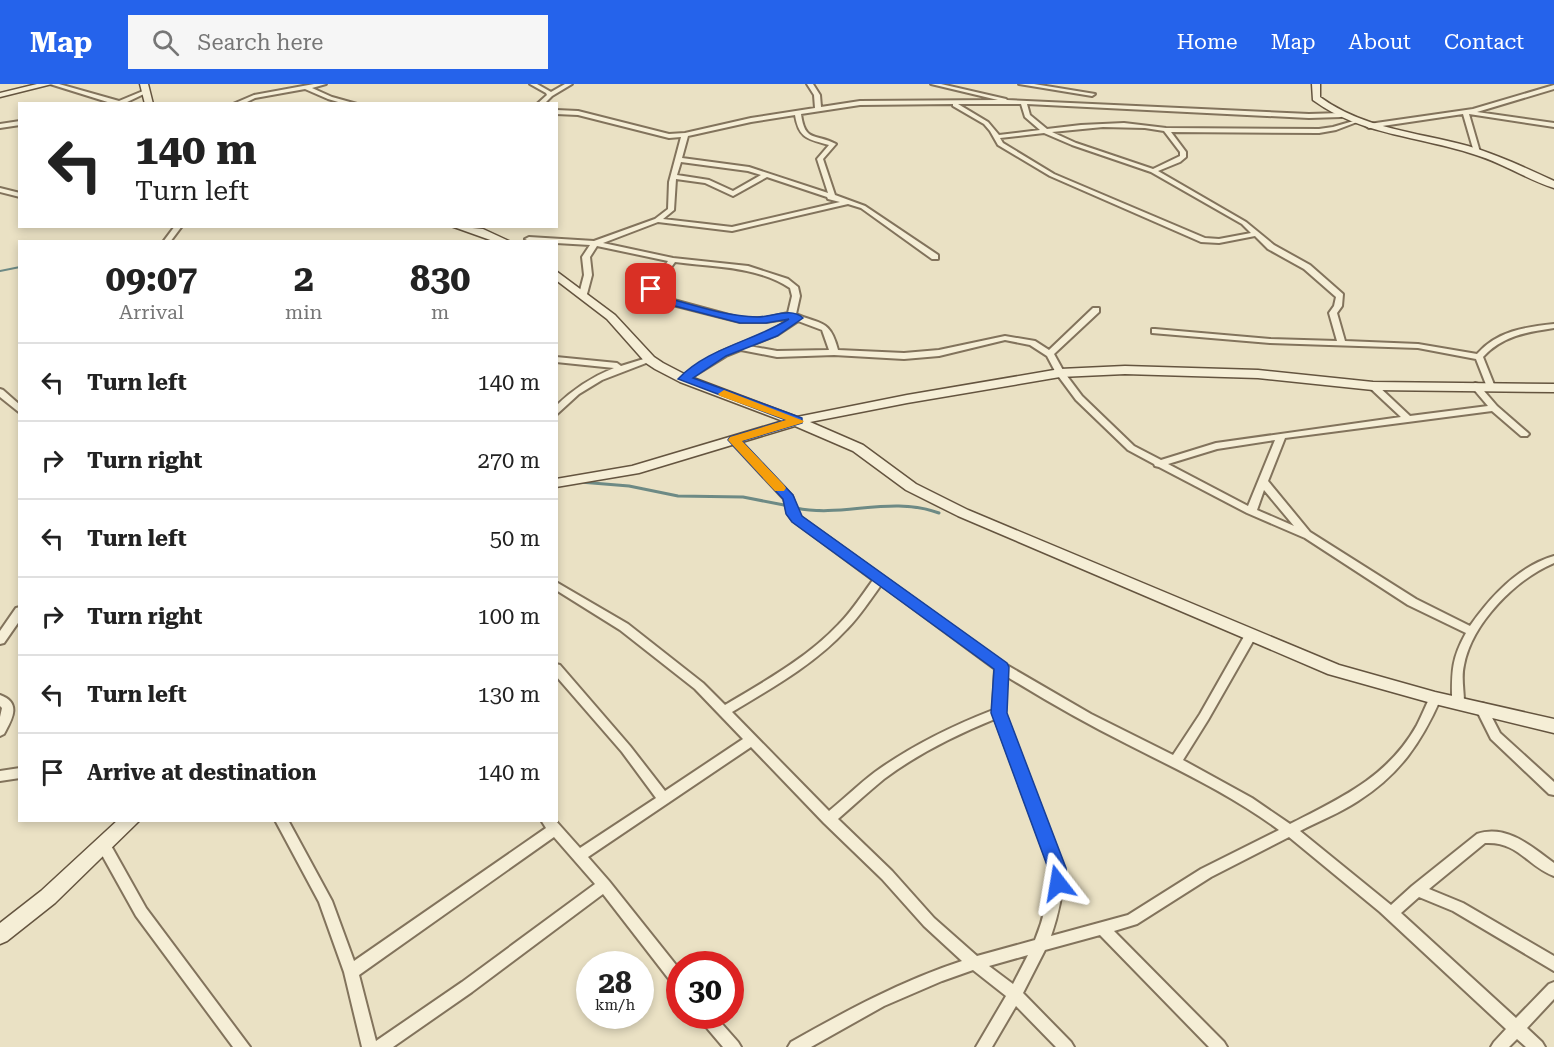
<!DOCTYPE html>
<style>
body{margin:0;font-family:"Roboto Serif",serif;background:#f6f6f6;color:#222;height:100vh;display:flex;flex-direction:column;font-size:22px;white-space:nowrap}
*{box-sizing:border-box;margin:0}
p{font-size:20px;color:#767676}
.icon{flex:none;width:33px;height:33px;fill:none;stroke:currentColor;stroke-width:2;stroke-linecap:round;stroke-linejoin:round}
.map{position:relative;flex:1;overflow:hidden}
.drawer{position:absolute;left:18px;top:156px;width:540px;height:582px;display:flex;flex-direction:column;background:#fff;border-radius:0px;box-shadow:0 3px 9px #0003}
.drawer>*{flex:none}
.hud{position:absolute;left:18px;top:18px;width:540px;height:126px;border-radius:0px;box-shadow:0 3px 9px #0003;background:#fff;color:#222;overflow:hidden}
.speed{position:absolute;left:576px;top:867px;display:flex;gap:12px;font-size:30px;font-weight:700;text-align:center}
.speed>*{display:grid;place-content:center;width:78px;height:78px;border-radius:50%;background:#fff;box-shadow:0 3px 9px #0003;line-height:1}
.speed small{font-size:15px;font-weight:400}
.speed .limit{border:9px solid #d22;background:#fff;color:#111}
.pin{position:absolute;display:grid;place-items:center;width:51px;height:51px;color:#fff;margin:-26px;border-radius:12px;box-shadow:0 3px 9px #0006}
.me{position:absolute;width:66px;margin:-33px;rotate:346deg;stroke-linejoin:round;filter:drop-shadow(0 0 4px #0008)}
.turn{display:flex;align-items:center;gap:21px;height:126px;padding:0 18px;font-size:27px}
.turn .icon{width:78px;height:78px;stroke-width:2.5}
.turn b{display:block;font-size:42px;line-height:51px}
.eta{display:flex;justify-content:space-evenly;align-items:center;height:102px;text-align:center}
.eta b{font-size:36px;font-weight:700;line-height:42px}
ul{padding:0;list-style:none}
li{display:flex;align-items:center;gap:18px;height:78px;padding:0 18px;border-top:2px solid #e0e0e0}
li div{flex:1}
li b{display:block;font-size:22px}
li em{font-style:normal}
header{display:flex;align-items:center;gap:36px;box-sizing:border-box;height:84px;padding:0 30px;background:#2563eb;color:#fff}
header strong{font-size:28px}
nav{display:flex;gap:33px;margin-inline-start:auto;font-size:21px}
.search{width:420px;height:54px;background:#f6f6f6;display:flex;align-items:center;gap:15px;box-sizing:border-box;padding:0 21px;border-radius:0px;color:#767676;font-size:22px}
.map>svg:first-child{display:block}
</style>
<header>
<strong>Map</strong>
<div class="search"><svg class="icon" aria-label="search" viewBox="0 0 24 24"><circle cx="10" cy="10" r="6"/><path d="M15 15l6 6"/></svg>Search here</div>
<nav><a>Home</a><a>Map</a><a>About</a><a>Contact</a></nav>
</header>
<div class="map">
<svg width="1554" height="963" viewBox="0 0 1554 963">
<rect width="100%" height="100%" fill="#eae1c4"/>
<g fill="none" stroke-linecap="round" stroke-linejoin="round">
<path stroke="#6d8a85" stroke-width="2" d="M0 187 20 183"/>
<path stroke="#6d8a85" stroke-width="3" d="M580 398 629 402 678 412 743 413 784 421
M796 424C844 434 890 411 939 429"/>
<defs>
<path id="street" d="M50 0H59L119 17 143 7 148 8 123 20H114Z
M314 0H326L312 4 332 13 357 20H345L328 15 305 5 255 14 243 20H233L254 11Z
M530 0H537L551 8 565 0H572L552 12 544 20H537L547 11 546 9Z
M807 0H813L820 11 821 23 860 17 998 16 931 0H941L1006 15 1007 16 1309 30 1341 29 1344 31 1341 33 1309 34 1027 20 1030 31 1047 45 1081 41 1124 39 1166 44 1319 45 1333 43 1357 36V38L1336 46 1319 49 1171 48 1186 68V73L1180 78 1158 87 1246 138 1274 161 1310 181 1343 210 1342 222 1337 229 1345 257 1418 260 1477 270C1497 247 1525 243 1554 240V244C1527 248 1502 252 1483 273L1495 303 1494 305 1491 306 1487 303 1476 275 1418 264 1270 259 1152 249V245H1155L1270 255 1337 257 1329 229 1334 222 1336 213 1304 185 1268 165 1255 152 1219 159 1201 158 1050 92 998 61 990 47 984 40 953 22V20L860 21 801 30C805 59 815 49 836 60L823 75 835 111 865 122 938 171V175H932L861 124 848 120 732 147 658 138 603 159 673 174 748 182 788 195 798 203 800 212 796 230C821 241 830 235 838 266L904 269 939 266 1005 252 1035 257 1049 266 1093 224H1099V228L1054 270 1064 288 1082 312 1134 362 1161 376 1216 359 1401 333 1370 304 1369 302 1373 299 1376 300 1410 332 1488 322 1471 302 1475 299 1478 300 1497 322 1527 348 1529 350 1527 352H1521L1492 327 1285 354 1268 397 1310 448 1416 515 1470 542C1491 512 1519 482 1554 472V479C1516 495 1472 539 1464 581 1461 593 1464 606 1464 618L1462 621H1454L1452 618C1452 588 1451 576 1466 549L1408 521 1305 454 1247 429 1159 383 1155 382 1154 380 1128 366 1076 316 1056 289 1047 272 1030 261 1005 256 939 272 904 275 834 271 777 273 741 266 726 272 684 298 680 295 681 293 720 268 771 247 792 234 766 238H740L653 216 646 209 647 205 668 177 597 162 590 173 592 191 587 210 586 212H580L579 210 584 191 582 173 590 161 556 159V158L529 157 525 155 529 153 594 157 655 135 668 125 669 98 681 53 669 54 578 31 556 30V26L578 27 669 50 685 49 751 34 815 24 814 11ZM958 20H1021L1025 33 1040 46 999 51 988 38ZM795 31C799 55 808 55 829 61L817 75 828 109 749 83 682 74 688 52 751 38ZM1103 43 1145 44 1164 47 1180 68V72L1153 85 1076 59 1052 48ZM1044 49 1072 61 1151 88 1242 140 1251 149 1219 155 1205 154 1054 90 1003 59 1000 54ZM681 78 748 87 761 91 733 107 709 96 677 91ZM767 93 827 113 828 115 840 118 732 143 663 135 674 126 676 95 705 99 733 112ZM675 178C713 183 757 182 790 204L792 212 788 229 766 234H740L659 212 654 208 655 205ZM798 237 822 246 829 266 777 267 749 262 777 251ZM1275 356 1248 422 1168 380 1217 365ZM1264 406 1294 442 1257 426Z
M1019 0H1034L1095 10 1092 12Z
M1554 1V5L1477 28 1554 39V43L1469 30 1480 68 1477 70 1474 68 1463 30 1369 44 1366 42 1369 40 1473 25Z
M20 37V41L0 44V40Z
M0 104 20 109V113L0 108Z
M175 142H182L170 158H163Z
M556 273 617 279 621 282 650 273 654 276 602 296 579 310 556 331V322C573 305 592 293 614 284L556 278Z
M0 305 3 306 20 321V329L0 313Z
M734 353 737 354 792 412 798 429 801 433 1005 580 1091 630 1173 671 1200 630 1246 549H1254L1256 552 1208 636 1183 676 1252 714 1290 740C1341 714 1388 693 1417 641 1422 631 1426 621 1431 611H1439L1441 614C1421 659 1400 690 1358 717 1340 729 1319 737 1300 747L1391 821 1412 802 1477 750C1507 740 1532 763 1554 779V792C1527 782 1518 757 1485 759L1429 805 1463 819 1554 872V887L1453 827 1419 813 1401 829 1516 934 1549 900 1554 898V915L1527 944 1542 958 1545 963H1526L1517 955 1509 963H1491L1494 958 1506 945 1380 828 1289 753 1211 793 1137 840 1114 847 1224 958 1227 963H1209L1100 851 1045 866 1023 909 1071 958 1074 963H1056L1016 922 992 963H976L1006 912 973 886 942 897 884 922 811 963H788L791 958C846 927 901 897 962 877L924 842 882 795 824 739 751 663 588 773 609 797 680 886V905L675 903 603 810 472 908 393 963H362L344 888 319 818 275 736H288L332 817 354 877 546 744 541 736H555L580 764 656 714 622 668 556 592V580L560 581 630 662 665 707 743 655 695 605 620 546 556 506V498L628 540 703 599 725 621C765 597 807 574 839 540 852 527 862 511 873 496L793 437 788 430 784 415 731 358 729 356 731 354ZM881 501 995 585 993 626C952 642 911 662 875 688 859 700 845 714 829 727L732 628C772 604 815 580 847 545 860 532 870 516 881 501ZM1006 592C1045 616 1085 639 1127 660 1178 686 1232 711 1279 746L1201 785 1128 831 1051 852C1059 829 1063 808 1064 784L1005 629ZM995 635 1050 784C1049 810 1045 832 1035 856L977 872 934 834 892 787 838 735C853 722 868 708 884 695 917 670 956 651 995 635ZM554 753 595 800 462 898 376 957 359 891ZM1028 871 1013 900 989 882Z
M20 523V536L4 559 0 560V547L16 524Z
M0 611C22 619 12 635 4 650L0 652V633L2 624 0 622Z
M1481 619 1485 620 1500 649 1554 698V711L1549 710 1491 655 1475 623 1477 620Z
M20 684V694L0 697V687Z
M104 756 109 758 146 824 250 963H233L136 832 97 762 99 758Z
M698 932H715L738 958 741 963H723L701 937Z"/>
<path id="secondary" d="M37 0H52L0 13V9Z
M140 0H148L153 20H145Z
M1312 0H1320V13C1364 45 1417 48 1468 62 1498 71 1526 84 1554 97V104C1526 95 1501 78 1473 70 1418 52 1361 51 1313 16Z
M451 142 483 145 511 158H496Z
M556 187 615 231 654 273 663 279 688 292 797 333 907 311 1060 285 1125 282 1258 286 1373 298 1554 300V308L1373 306 1258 294 1125 290 1060 293 907 319 810 338 863 361 916 400 968 426 1339 581 1435 608 1554 635V649L1435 620 1328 590 958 432 906 406 853 367 795 342 639 389 556 403V395L632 382 783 337 680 298 655 285 646 279 607 235 556 196Z
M118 736H140L55 819 7 857 0 860V839L41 807Z"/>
</defs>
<use href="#street" stroke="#82735c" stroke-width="4"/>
<use href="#secondary" stroke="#64543f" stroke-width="3"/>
<use href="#street" fill="#f5eed6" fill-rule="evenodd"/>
<use href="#secondary" fill="#f5eed6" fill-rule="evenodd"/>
</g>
<path fill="#2563eb" stroke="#184099" stroke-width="1.5" d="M651 202 655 203 660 212C691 220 724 232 757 233 772 233 791 223 803 234L777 252 726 272 693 294 802 334V339L742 357 793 411 802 432 1007 579 1009 583 1007 629 1066 784 1067 799 1065 805 1058 807 1052 805 1048 784 991 629 994 585 792 438 786 430 783 415 728 356 730 353 786 336 678 295C707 264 754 257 789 235L766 239H740L652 216 645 209 647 203Z"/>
<path fill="#f59e0b" d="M724 306 804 337 802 339 742 357 784 401 786 404 784 407H775L728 356 730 353 786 336 720 312 718 310Z"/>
</svg>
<div class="speed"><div>28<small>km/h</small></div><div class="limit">30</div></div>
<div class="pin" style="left:651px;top:205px;background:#d93025"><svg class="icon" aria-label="arrive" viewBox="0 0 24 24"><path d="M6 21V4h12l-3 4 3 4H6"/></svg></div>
<svg class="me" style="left:1058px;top:799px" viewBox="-20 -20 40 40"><path d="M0-17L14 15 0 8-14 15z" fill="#2563eb" stroke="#fff" stroke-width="4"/></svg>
<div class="hud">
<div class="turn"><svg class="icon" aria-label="left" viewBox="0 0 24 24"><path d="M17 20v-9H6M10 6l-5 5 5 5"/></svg><div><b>140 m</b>Turn left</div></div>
</div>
<section class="drawer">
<div class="eta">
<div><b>09:07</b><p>Arrival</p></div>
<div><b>2</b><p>min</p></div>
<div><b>830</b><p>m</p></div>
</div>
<ul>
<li><svg class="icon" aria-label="left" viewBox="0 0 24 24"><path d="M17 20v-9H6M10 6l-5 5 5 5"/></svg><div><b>Turn left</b></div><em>140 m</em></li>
<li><svg class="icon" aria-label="right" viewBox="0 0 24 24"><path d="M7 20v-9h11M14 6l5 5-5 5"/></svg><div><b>Turn right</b></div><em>270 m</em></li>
<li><svg class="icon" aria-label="left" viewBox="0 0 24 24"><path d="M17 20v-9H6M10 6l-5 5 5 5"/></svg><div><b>Turn left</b></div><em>50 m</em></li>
<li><svg class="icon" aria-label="right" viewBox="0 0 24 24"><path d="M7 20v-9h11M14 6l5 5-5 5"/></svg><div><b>Turn right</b></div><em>100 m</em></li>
<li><svg class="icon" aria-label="left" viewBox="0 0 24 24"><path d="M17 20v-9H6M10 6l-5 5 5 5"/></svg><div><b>Turn left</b></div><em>130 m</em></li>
<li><svg class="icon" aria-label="arrive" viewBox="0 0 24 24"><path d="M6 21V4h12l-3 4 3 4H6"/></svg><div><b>Arrive at destination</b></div><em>140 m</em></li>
</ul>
</section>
</div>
